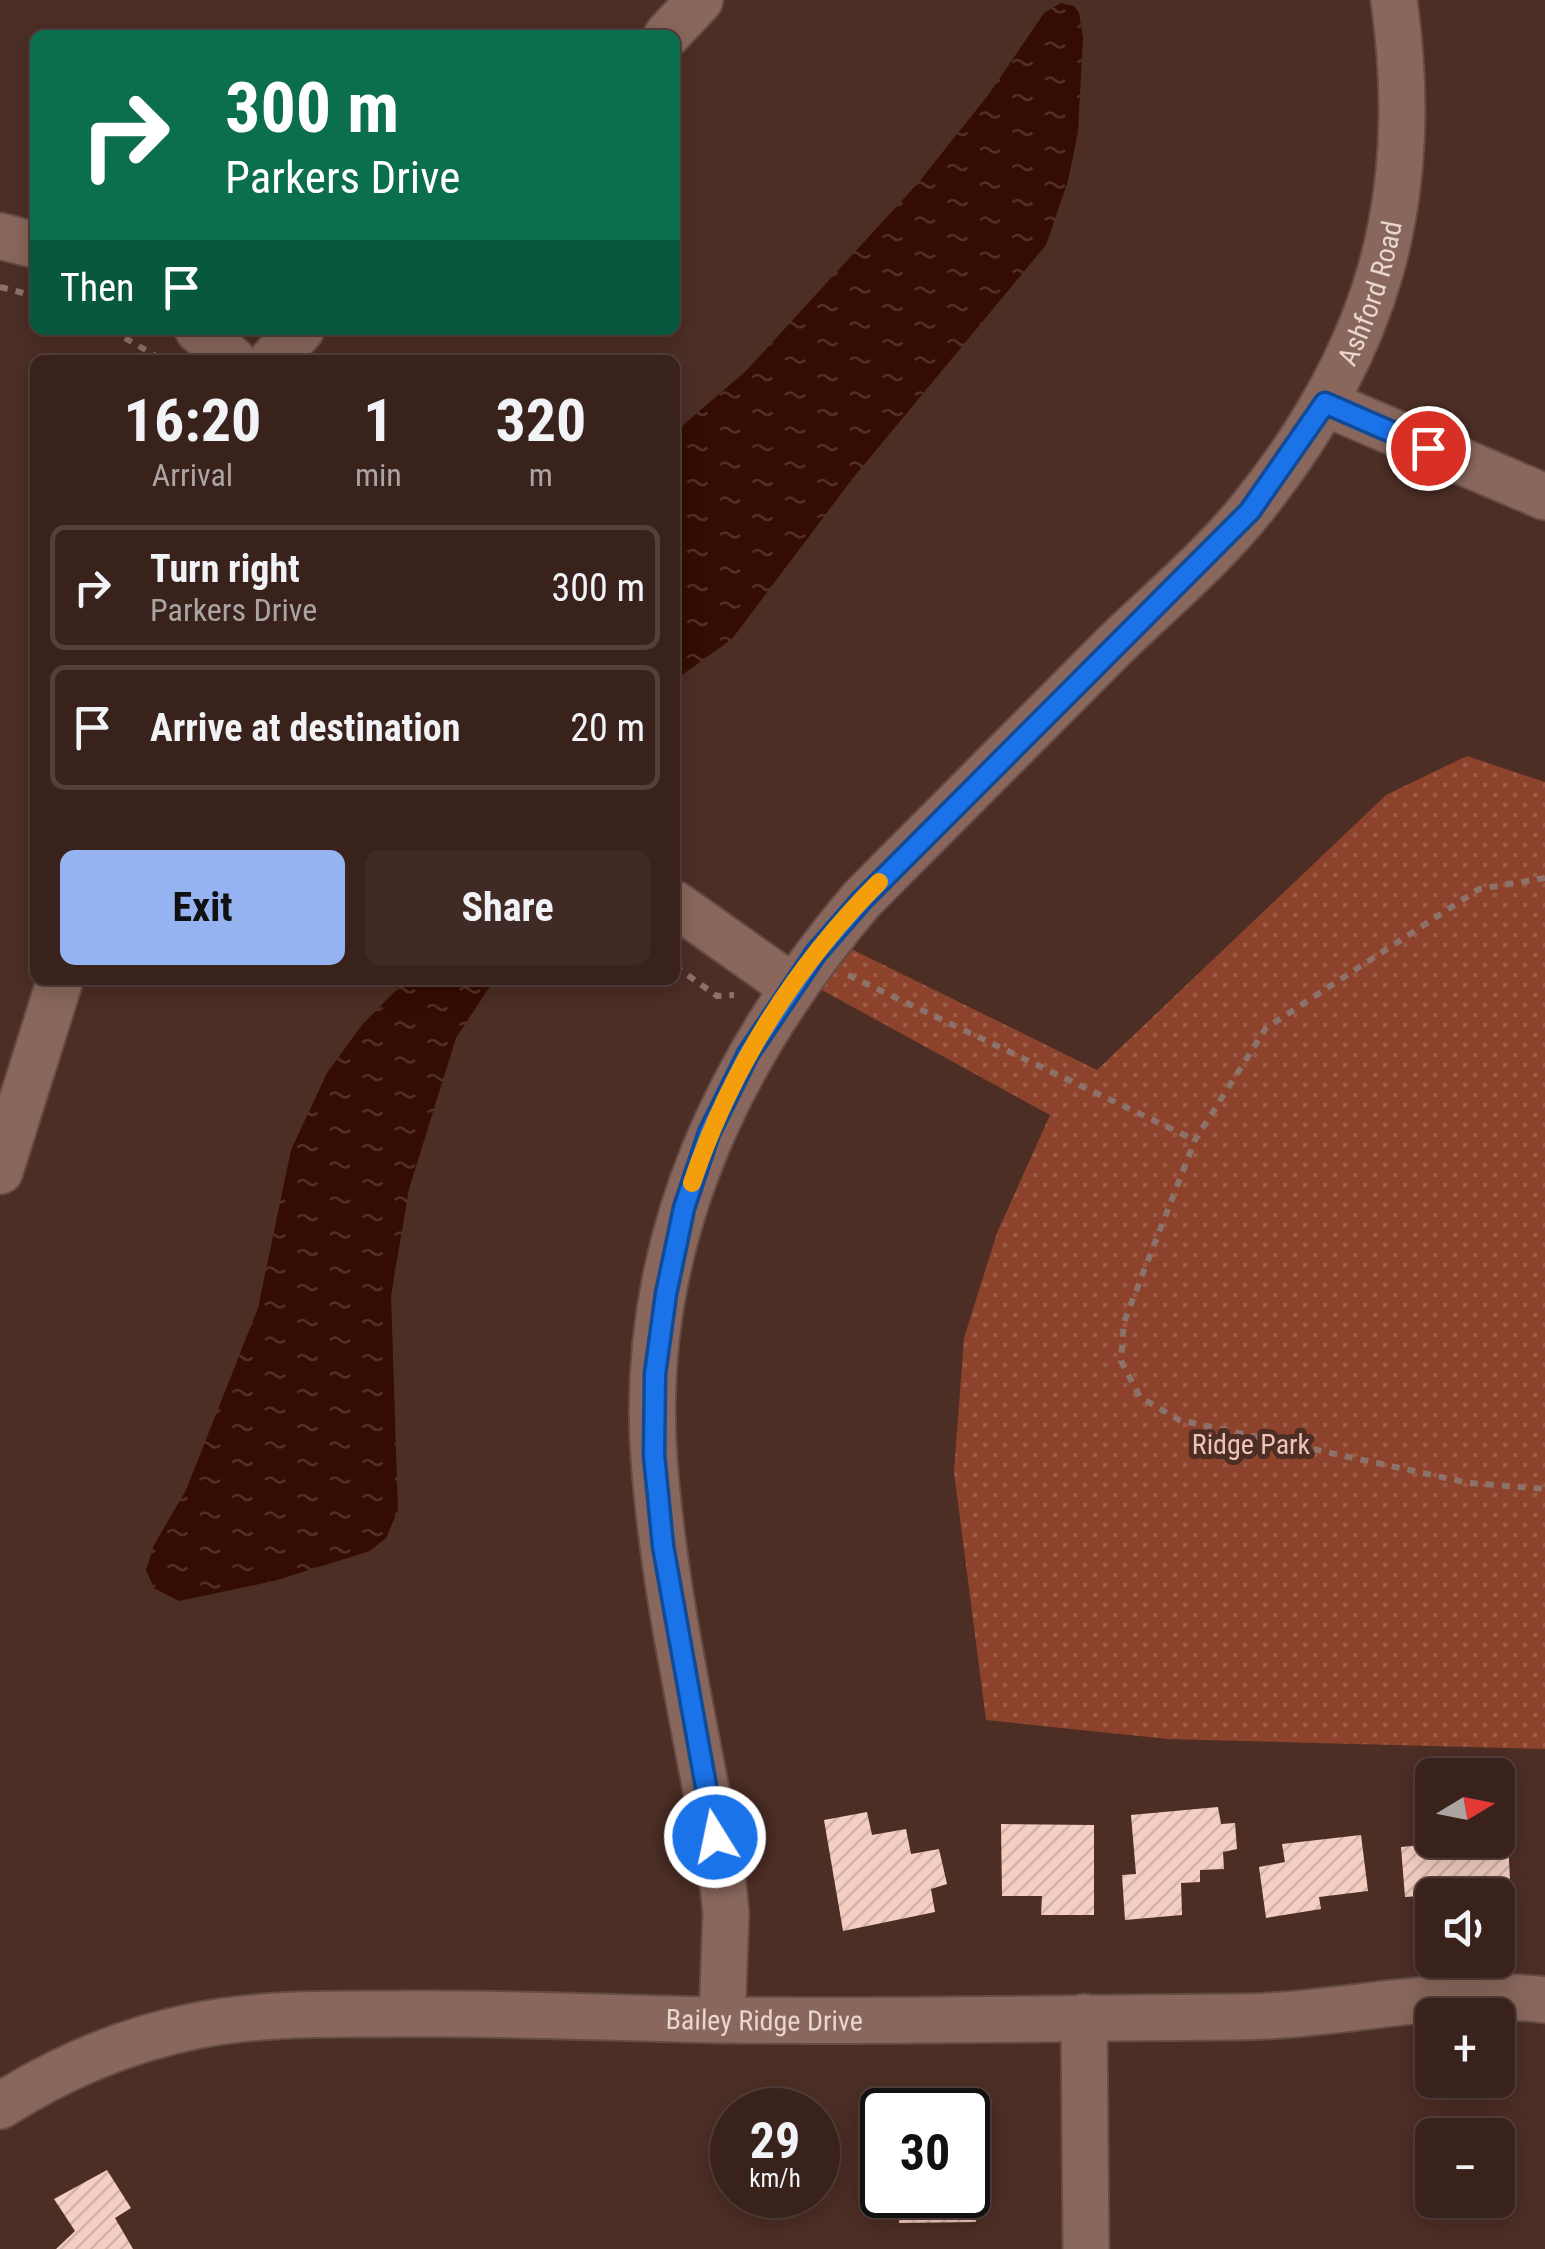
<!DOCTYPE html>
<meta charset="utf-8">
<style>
body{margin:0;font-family:"Roboto Condensed",sans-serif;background:#402a25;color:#f1f3f6;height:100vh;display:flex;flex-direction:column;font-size:38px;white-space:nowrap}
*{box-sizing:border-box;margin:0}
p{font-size:32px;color:#aba4a3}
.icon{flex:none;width:55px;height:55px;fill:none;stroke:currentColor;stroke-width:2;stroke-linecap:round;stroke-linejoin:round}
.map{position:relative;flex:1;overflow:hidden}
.details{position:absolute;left:30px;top:355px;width:650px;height:630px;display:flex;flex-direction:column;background:#39221c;border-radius:15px;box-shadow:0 5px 25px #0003,0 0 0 2px #533f3b}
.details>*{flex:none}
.top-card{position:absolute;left:30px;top:30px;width:650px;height:305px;border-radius:15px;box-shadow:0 5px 25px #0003,0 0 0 2px #533f3b;background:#0b6e4f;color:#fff;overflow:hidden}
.needle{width:65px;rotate:80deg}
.fabs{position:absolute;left:1415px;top:1758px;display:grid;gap:20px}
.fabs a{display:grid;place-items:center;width:100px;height:100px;border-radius:15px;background:#39221c;box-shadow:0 5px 25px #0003,0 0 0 2px #533f3b;font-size:50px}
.speed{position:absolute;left:710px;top:2088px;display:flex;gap:20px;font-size:50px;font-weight:700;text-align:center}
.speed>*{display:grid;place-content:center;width:130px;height:130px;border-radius:50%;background:#39221c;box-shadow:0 5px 25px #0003,0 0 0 2px #533f3b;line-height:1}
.speed small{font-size:25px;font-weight:400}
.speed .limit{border:5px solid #111;border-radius:15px;background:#fff;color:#111}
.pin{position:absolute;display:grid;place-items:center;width:85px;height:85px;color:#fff;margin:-42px;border:5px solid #fff;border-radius:50%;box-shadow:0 2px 10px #0007}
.me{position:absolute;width:110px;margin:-55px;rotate:350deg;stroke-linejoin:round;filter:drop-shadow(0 0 8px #0008)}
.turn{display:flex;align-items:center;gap:35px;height:210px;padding:0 30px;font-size:45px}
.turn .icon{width:130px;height:130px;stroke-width:2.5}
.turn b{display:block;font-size:70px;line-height:85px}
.then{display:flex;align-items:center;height:95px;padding:0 30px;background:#0003;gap:20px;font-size:38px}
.eta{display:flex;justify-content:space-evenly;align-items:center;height:170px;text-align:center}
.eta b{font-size:60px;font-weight:700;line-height:70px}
.cta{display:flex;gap:20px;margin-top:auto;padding:20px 30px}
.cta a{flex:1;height:115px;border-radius:15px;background:#95b2f1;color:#111;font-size:40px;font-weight:700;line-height:115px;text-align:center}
.cta a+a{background:#402a25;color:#f1f3f6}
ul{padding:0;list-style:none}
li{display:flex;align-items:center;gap:30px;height:125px;margin:0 20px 15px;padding:0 10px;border:5px solid #533f3b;border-radius:15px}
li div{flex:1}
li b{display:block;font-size:38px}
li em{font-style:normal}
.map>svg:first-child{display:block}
</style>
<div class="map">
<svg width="1545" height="2249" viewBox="0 0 1545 2249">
<defs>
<pattern id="park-dots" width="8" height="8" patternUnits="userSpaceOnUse" patternTransform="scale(2.5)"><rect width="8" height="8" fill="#8d422b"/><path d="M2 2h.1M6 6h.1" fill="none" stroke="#9d5d49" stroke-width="1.8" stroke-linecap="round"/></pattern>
<pattern id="water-ripples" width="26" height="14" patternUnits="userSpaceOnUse" patternTransform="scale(2.5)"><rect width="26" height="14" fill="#340c02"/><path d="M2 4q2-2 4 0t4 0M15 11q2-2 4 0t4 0" fill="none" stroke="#522f26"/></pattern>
<pattern id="building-hatch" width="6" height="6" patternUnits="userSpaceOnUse" patternTransform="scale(2.5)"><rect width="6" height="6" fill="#f5cec2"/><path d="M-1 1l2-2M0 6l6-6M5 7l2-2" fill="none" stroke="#d2b2a8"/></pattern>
</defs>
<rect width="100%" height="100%" fill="#4c2e25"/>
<path fill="url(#park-dots)" d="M1467 756 1545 782V1749L1168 1739 986 1720 954 1472 964 1338 997 1233 1050 1115 798 977 829 938 1097 1070 1386 795Z"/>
<path fill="url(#water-ripples)" d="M1061 3 1074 6 1079 13 1083 38 1078 132 1068 181 1046 245 853 478 732 639 675 680V432L746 371 918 183 989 94 1044 13Z
M406 980H494L456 1038 409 1189 391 1296 398 1510 386 1538 370 1551 274 1581 179 1601 154 1588 146 1570 154 1545 186 1490 258 1308 291 1150 327 1073 362 1025Z"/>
<path fill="url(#building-hatch)" d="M1218 1807 1221 1824 1235 1823 1237 1849 1223 1852 1224 1869 1200 1870V1882L1181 1883 1182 1915 1125 1920 1122 1875 1136 1874 1131 1815Z
M867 1812 872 1835 906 1829 911 1854 939 1849 947 1884 931 1889 935 1912 843 1931 824 1820Z
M1498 1821H1507L1510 1880 1463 1884 1464 1893 1405 1897 1401 1847 1432 1844V1840H1498Z
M1001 1824 1094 1825V1915H1041L1042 1896H1002Z
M1361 1835 1368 1891 1319 1897 1321 1909 1266 1918 1259 1867 1285 1862 1282 1844Z
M968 2166 973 2167 976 2222 899 2223 898 2195H968Z
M107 2170 131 2208 115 2218 133 2249H56L75 2231 54 2199Z"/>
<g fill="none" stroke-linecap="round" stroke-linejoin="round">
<defs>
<g id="minor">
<path d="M667 35 700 0"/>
<path d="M0 236 35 245"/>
<path d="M198 330 233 360"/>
<path d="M272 360 301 330"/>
<path d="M1325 403 1545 497"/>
<path d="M675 904 791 986"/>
<path d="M0 1171 60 980"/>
<path d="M1084 2017 1086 2249"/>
<path id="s1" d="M722 2020 726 1913 722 1876C698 1738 664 1598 654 1458 639 1245 727 1058 862 899 946 815 1030 731 1113 647 1159 602 1212 558 1252 508 1378 351 1422 199 1394 0"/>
<path id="s2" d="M0 2106C60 2068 125 2040 195 2026 255 2014 315 2014 375 2014 491 2012 606 2018 721 2020 891 2022 1062 2018 1232 2017 1338 2017 1439 1987 1545 2000"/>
</g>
</defs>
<use href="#minor" stroke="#654b44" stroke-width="49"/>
<path stroke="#8c726a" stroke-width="6" stroke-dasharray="8 8" stroke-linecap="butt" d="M0 287 35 296
M111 330 163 360
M1545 878 1479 889 1266 1028 1195 1140 1124 1322 1121 1361 1140 1397 1179 1420 1469 1483 1545 1489
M675 966 717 996 734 995
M848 975 1195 1140"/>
<use href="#minor" stroke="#89675c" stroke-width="45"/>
</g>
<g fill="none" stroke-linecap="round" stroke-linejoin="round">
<defs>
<path id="route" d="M715 1837 663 1546 654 1455 655 1374 666 1294 684 1208 709 1133 748 1054 816 953 862 900 1250 511 1325 403 1428 448"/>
</defs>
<use href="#route" stroke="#114b97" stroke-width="25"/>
<use href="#route" stroke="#1a73e8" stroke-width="18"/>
<path stroke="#f59e0b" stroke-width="18" d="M692 1183C730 1070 794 967 879 882"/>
</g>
<g text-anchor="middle" stroke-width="10" stroke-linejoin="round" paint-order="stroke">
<g font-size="28" fill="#ead6d0" stroke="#4c2e25">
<text dy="10" stroke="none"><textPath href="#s1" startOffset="1980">Ashford Road</textPath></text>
<text dy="10" stroke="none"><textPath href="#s2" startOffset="782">Bailey Ridge Drive</textPath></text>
</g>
<g font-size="28" fill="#f1c3b5" stroke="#4c2e25">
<text x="1251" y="1454">Ridge Park</text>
</g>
</g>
</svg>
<div class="fabs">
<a><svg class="needle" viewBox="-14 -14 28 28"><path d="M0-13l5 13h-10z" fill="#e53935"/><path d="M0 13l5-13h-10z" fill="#aba4a3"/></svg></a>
<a><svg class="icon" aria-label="sound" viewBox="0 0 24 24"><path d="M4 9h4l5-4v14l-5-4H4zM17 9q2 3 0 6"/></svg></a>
<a>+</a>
<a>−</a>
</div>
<div class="speed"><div>29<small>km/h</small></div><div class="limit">30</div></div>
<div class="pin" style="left:1428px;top:448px;background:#d93025"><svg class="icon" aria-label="arrive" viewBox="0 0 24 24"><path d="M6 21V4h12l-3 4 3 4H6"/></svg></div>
<svg class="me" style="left:715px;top:1837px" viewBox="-20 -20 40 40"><circle r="17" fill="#1a73e8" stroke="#fff" stroke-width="3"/><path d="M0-11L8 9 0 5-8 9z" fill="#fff"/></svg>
<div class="top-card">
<div class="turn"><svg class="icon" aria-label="right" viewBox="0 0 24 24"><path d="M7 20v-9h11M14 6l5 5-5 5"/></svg><div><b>300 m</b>Parkers Drive</div></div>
<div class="then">Then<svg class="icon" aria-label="arrive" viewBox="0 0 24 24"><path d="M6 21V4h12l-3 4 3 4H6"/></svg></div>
</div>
<section class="details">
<div class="eta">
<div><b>16:20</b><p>Arrival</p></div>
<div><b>1</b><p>min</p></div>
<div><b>320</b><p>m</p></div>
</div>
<ul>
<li><svg class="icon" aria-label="right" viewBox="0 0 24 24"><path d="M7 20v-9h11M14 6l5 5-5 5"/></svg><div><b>Turn right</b><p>Parkers Drive</p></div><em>300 m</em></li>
<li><svg class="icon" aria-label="arrive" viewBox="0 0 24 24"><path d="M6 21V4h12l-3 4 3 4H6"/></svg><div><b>Arrive at destination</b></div><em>20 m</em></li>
</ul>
<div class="cta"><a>Exit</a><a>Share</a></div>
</section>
</div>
